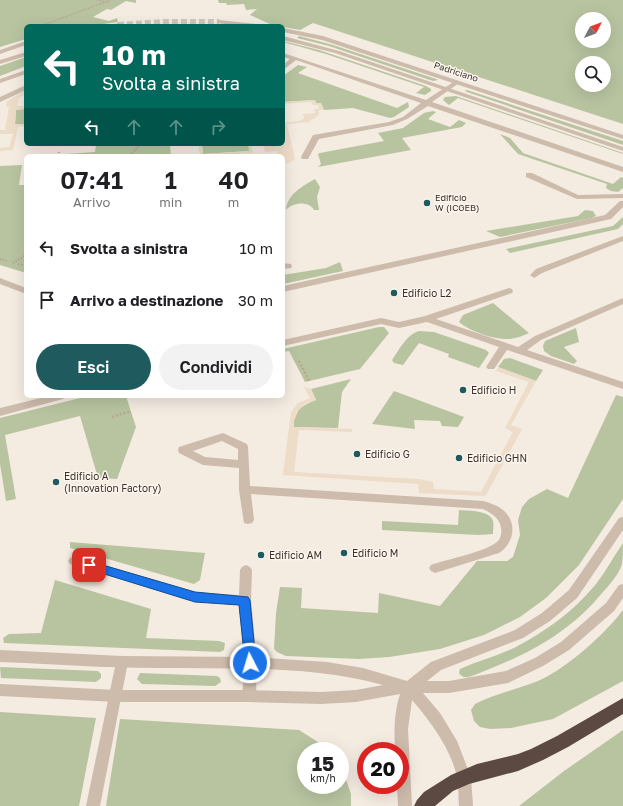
<!DOCTYPE html>
<html lang="it">
<style>
body{margin:0;font-family:"Golos Text",sans-serif;background:#f2f2f2;color:#202124;height:100vh;display:flex;flex-direction:column;font-size:15px;white-space:nowrap}
*{box-sizing:border-box;margin:0}
p{font-size:13px;color:#757577}
.icon{flex:none;width:22px;height:22px;fill:none;stroke:currentColor;stroke-width:2;stroke-linecap:round;stroke-linejoin:round}
.map{position:relative;flex:1;overflow:hidden}
.drawer{position:absolute;left:24px;top:154px;width:261px;height:244px;display:flex;flex-direction:column;background:#fff;border-radius:6px;box-shadow:0 4px 16px #0002}
.drawer>*{flex:none}
.banner{position:absolute;left:24px;top:24px;width:261px;height:122px;border-radius:6px;box-shadow:0 4px 16px #0002;background:#00695c;color:#fff;overflow:hidden}
.needle{width:26px;rotate:49deg}
.buttons{position:absolute;left:575px;top:12px;display:grid;gap:8px}
.buttons a{display:grid;place-items:center;width:36px;height:36px;border-radius:50%;background:#fff;box-shadow:0 4px 16px #0002;font-size:20px}
.speed{position:absolute;left:297px;top:742px;display:flex;gap:8px;font-size:20px;font-weight:700;text-align:center}
.speed>*{display:grid;place-content:center;width:52px;height:52px;border-radius:50%;background:#fff;box-shadow:0 4px 16px #0002;line-height:1}
.speed small{font-size:10px;font-weight:400}
.speed .limit{border:6px solid #d22;background:#fff;color:#111}
.pin{position:absolute;display:grid;place-items:center;width:34px;height:34px;color:#fff;margin:-17px;border-radius:8px;box-shadow:0 2px 6px #0006}
.me{position:absolute;width:44px;margin:-22px;rotate:355deg;stroke-linejoin:round;filter:drop-shadow(0 0 3px #0008)}
.turn{display:flex;align-items:center;gap:14px;height:84px;padding:0 12px;font-size:18px}
.turn .icon{width:52px;height:52px;stroke-width:2.5}
.turn b{display:block;font-size:28px;line-height:34px}
.lanes{display:flex;align-items:center;height:38px;padding:0 12px;background:#0003;justify-content:center;gap:20px;direction:ltr}
.lanes .off{opacity:.35}
.eta{display:flex;justify-content:space-evenly;align-items:center;height:68px;text-align:center}
.eta b{font-size:24px;font-weight:600;line-height:28px}
.primary-button{display:flex;gap:8px;margin-top:auto;padding:8px 12px}
.primary-button a{flex:1;height:46px;border-radius:24px;background:#1f5a5e;color:#fff;font-size:16px;font-weight:600;line-height:46px;text-align:center}
.primary-button a+a{background:#f2f2f2;color:#202124}
ul{padding:0;list-style:none}
li{display:flex;align-items:center;gap:12px;height:52px;padding:0 12px}
li div{flex:1}
li b{display:block;font-size:15px}
li em{font-style:normal}
.map>svg:first-child{display:block}
</style>
<div class="map">
<svg width="623" height="806" viewBox="0 0 623 806">
<rect width="100%" height="100%" fill="#f4ebe1"/>
<path fill="#b8c4a0" fill-rule="evenodd" d="M0 0H144H136V3L126 1 111 10 107 9 93 17 109 21 117 18 118 22 89 26H26V39L0 47Z
M218 0H623V124L313 23 300 30 272 25 250 15 257 9 246 10 244 4 227 5 226 3H219ZM582 19H604V41H582ZM582 63H604V85H582Z
M299 36 333 45 436 79 438 80 433 81 329 46 297 38Z
M283 41 319 50 426 86 431 89V91L425 95 416 93 424 87 326 54 283 42Z
M26 57V66L0 76V66Z
M298 65 307 67 298 73 397 108 408 102 409 107 394 117 390 118 353 108 324 110 321 103H316L315 100 283 102V76Z
M467 90 623 141V145L467 92 465 91Z
M456 96 623 153V154L458 98 449 105 443 100 445 97Z
M26 109V124L15 125 16 110Z
M433 111 436 112 428 119 450 127 459 120 466 123 462 127 402 138 411 150 318 167 321 164 318 154 320 153 384 141 378 133 403 128 424 113Z
M500 134 510 138 523 153 613 184 621 177 623 178V188L618 192 611 191 606 188 607 184 518 154Z
M96 144H170L171 156H66V154L95 152Z
M202 144H248L250 151 203 154Z
M22 165 19 185H26V273L0 265V166Z
M315 179 320 187 317 197 319 210H314C309 201 293 202 286 210 287 194 303 186 315 179Z
M585 210 593 211 596 216 592 218 500 237 486 231 578 216Z
M623 217V224L618 229 510 253 506 249 613 226Z
M340 262 343 271 283 284V275L326 268Z
M493 303 529 333C523 336 517 338 510 339 495 340 471 332 459 322L463 315Z
M379 327H384L389 333 360 369 305 382 289 351 283 352V349Z
M576 328 579 342 564 347 577 361 574 364 551 356 544 351 543 346 545 341Z
M419 331 434 332 486 350 489 353 479 368 448 357 449 354 419 343 403 365 394 363 392 360C399 350 407 334 419 331Z
M510 358 543 370 536 381 498 367 504 359Z
M351 379 342 392 338 428 294 427C292 411 303 405 316 400L311 389Z
M394 391 464 417 458 427 442 426 440 421 414 420 415 429 372 424Z
M616 395 623 397V499L579 565 546 598 520 617 484 635 440 649 389 657 359 659 286 656 277 652 274 649 276 613 280 587 302 588 301 608 378 613 379 593 440 606 477 561H507L513 557 520 535 518 520 522 507 529 499 547 489 568 498Z
M88 396H126L136 427 117 479 98 478 80 416 5 435 16 499 6 501 0 464V418Z
M459 510C468 511 490 510 493 521 494 525 493 530 493 534L478 535 382 530V521L458 525Z
M70 542 205 553 200 580 194 584 70 548Z
M623 543C623 549 623 558 622 564 619 574 610 584 603 592 566 637 522 657 469 677 464 678 462 677 459 673L460 669C478 661 497 656 514 648 545 632 574 611 596 584 606 571 614 556 623 543Z
M55 580 151 609 146 638 219 641 225 643 224 650 220 652 4 643 3 638 9 634 41 633Z
M623 610V681L553 719 511 728 490 729 480 727 474 721 471 710 475 704C495 694 518 689 538 681 566 669 605 634 623 610Z
M0 667 98 671 101 674V678L96 682 1 678Z
M140 673 217 676 220 678 221 682 215 686 142 684 137 679Z
M0 712 96 718 79 806H0Z
M120 719 299 730 332 751H306V785H340V762L351 794V806H106Z
M623 730V806H519L564 771Z"/>
<path fill="#ecdcc8" d="M26 90V94L19 98 17 106H26V109L16 110 15 124H26V126L18 127 13 150 0 151V148L9 147 13 134H0V130H5L9 107H6L7 101Z
M315 100 316 103H321L324 110H319V115L308 122 287 124 295 159 289 163 283 164V156H278L277 151 265 152 263 144H283V141H286L283 123 300 121V120L304 119 303 114 315 113 314 109H319L318 105H313L311 102 283 104V102Z
M198 144H202L203 154 249 151 248 144H251L253 153 200 156Z
M498 367 536 381 511 425 522 429 486 495 483 496 419 493 418 484 283 475 291 412 298 403 310 398 304 387 311 389 316 400 306 403 299 409 294 421V427L352 429V432L299 430 294 472 418 479 433 482 434 489 481 492 513 432 505 428 529 382 496 371Z"/>
<g fill="none" stroke-linecap="round" stroke-linejoin="round">
<path stroke="#cfc6bd" stroke-width="6" stroke-dasharray="6 3" stroke-linecap="butt" d="M118 25 164 22H219"/>
<path stroke="#b9a596" stroke-width="1.5" stroke-dasharray="1.5 1.5" stroke-linecap="butt" d="M97 0 105 2
M40 26 111 0"/>
<path stroke="#b9a596" stroke-width="2" stroke-dasharray="1.5 1.5" stroke-linecap="butt" d="M231 144 248 145
M58 156 59 152
M130 156 140 144
M24 212H26
M0 259 7 261
M13 263 26 255
M18 264 26 266"/>
<path stroke="#b9a596" stroke-width="2.5" stroke-dasharray="2 2" stroke-linecap="butt" d="M299 361 309 381
M112 417 131 411"/>
<path fill="#cdbbac" fill-rule="evenodd" d="M283 53 426 100 455 81H459V83L432 102 623 167V172L428 106 407 119 393 125 319 139 308 159H302L301 157 313 135 389 122 403 117 421 103 296 60 283 70V65L290 59 283 57Z
M26 70V74L0 83V79Z
M26 85V90L0 102V97Z
M526 173H532L578 195 623 194V198L577 199 526 177Z
M620 201H623V207L611 219 283 292V286L605 215Z
M623 236V241L542 273 534 278 530 275 536 269Z
M283 263 291 264 292 266 291 268 283 269Z
M0 278 26 288V294L0 284Z
M509 288 512 289 513 291 512 293 436 319 518 347 535 336 623 298V304L541 340 527 350 623 382V389L507 350 494 369H488L486 367 499 347 427 322 399 328 381 324 283 346V340L381 318 399 322 425 316Z
M49 396H68L63 399 0 416V408Z
M223 433 247 444 248 447 250 486 483 501C490 503 497 505 503 510 518 523 514 543 499 553L435 573 431 571 429 568 431 565C447 559 488 552 499 540 501 537 502 532 501 528 500 518 491 513 483 509L251 494 254 520 252 523 248 524 244 523 239 490V468L203 465 179 453 178 450 179 447ZM222 441 238 449V460L205 457 193 451Z
M74 556 195 592 239 595 240 570 242 567 246 565 250 567 252 570 251 600 257 663 256 696 254 700 249 702 244 700 242 696 245 663 239 605 195 602 70 564 68 561 70 558Z
M122 656 126 658 128 662 100 806H86L116 662 118 658Z"/>
<path fill="#cdbbac" fill-rule="evenodd" d="M219 20 256 24 259 26H239L217 23V21Z
M118 23 120 24V26H111Z
M283 28 323 36 350 45 623 135V139L322 40 283 32Z
M283 36 339 51 623 147V151L335 53 283 40Z
M26 41V45L0 54V50Z
M26 52V56L0 64V60Z
M623 517V530L577 598 550 621 523 638 441 670 427 681H449L506 671 535 658 561 642 606 603 619 585 623 584V598L614 611 569 650 543 666 508 683 449 693H423L440 713 457 741 471 777 473 806H459C458 797 459 787 457 778 452 750 430 721 412 700L408 729 412 806H398L397 785H400V751H395C394 731 394 713 400 694L356 702 321 704 249 702H116L0 696V684L116 690H249L321 692 356 690 383 685C310 665 232 669 157 668 105 668 52 664 0 662V650L122 656 251 657 327 662 363 668 407 681 431 662 515 630 542 613 569 590 619 518Z"/>
<path fill="#5c4a42" fill-rule="evenodd" d="M623 698V714L568 747 543 760 518 771 469 784 453 791 435 806H414L417 800 424 792 451 775 477 764 518 754 531 749 557 736Z"/>
</g>
<path fill="#1a73e8" stroke="#114b97" d="M89 561 195 592 248 597 250 600 256 663 255 666 250 668 246 666 245 663 239 605 195 602 85 568 84 565 85 562Z"/>
<g fill="#1f5a5e" stroke="#fbf5ee" stroke-width="1.5">
<circle cx="427" cy="203" r="4"/>
<circle cx="394" cy="293" r="4"/>
<circle cx="463" cy="390" r="4"/>
<circle cx="357" cy="454" r="4"/>
<circle cx="459" cy="458" r="4"/>
<circle cx="56" cy="482" r="4"/>
<circle cx="344" cy="553" r="4"/>
<circle cx="261" cy="555" r="4"/>
</g>
<g text-anchor="middle" stroke-width="3" stroke-linejoin="round" paint-order="stroke">
<g font-size="9" fill="#3b302b" stroke="#fbf5ee">
<text transform="translate(456 72) rotate(18)" y="3">Padriciano</text>
</g>
<g font-size="9" fill="#3b302b" stroke="#fbf5ee" text-anchor="start">
<text x="435" y="201">Edificio<tspan x="435" dy="10">W (ICGEB)</tspan></text>
</g>
<g font-size="10" fill="#3b302b" stroke="#fbf5ee" text-anchor="start">
<text x="402" y="297">Edificio L2</text>
<text x="471" y="394">Edificio H</text>
<text x="365" y="458">Edificio G</text>
<text x="467" y="462">Edificio GHN</text>
<text x="64" y="480">Edificio A<tspan x="64" dy="12">(Innovation Factory)</tspan></text>
<text x="352" y="557">Edificio M</text>
<text x="269" y="559">Edificio AM</text>
</g>
</g>
</svg>
<div class="buttons">
<a><svg class="needle" viewBox="-14 -14 28 28"><path d="M0-13l5 13h-10z" fill="#e53935"/><path d="M0 13l5-13h-10z" fill="#757577"/></svg></a>
<a><svg class="icon" aria-label="search" viewBox="0 0 24 24"><circle cx="10" cy="10" r="6"/><path d="M15 15l6 6"/></svg></a>
</div>
<div class="speed"><div>15<small>km/h</small></div><div class="limit">20</div></div>
<div class="pin" style="left:89px;top:565px;background:#d93025"><svg class="icon" aria-label="arrive" viewBox="0 0 24 24"><path d="M6 21V4h12l-3 4 3 4H6"/></svg></div>
<svg class="me" style="left:250px;top:663px" viewBox="-20 -20 40 40"><circle r="17" fill="#1a73e8" stroke="#fff" stroke-width="3"/><path d="M0-11L8 9 0 5-8 9z" fill="#fff"/></svg>
<div class="banner">
<div class="turn"><svg class="icon" aria-label="left" viewBox="0 0 24 24"><path d="M17 20v-9H6M10 6l-5 5 5 5"/></svg><div><b>10 m</b>Svolta a sinistra</div></div>
<div class="lanes"><svg class="icon" aria-label="left" viewBox="0 0 24 24"><path d="M17 20v-9H6M10 6l-5 5 5 5"/></svg><svg class="icon off" aria-label="ahead" viewBox="0 0 24 24"><path d="M12 20V5M6 11l6-6 6 6"/></svg><svg class="icon off" aria-label="ahead" viewBox="0 0 24 24"><path d="M12 20V5M6 11l6-6 6 6"/></svg><svg class="icon off" aria-label="right" viewBox="0 0 24 24"><path d="M7 20v-9h11M14 6l5 5-5 5"/></svg></div>
</div>
<section class="drawer">
<div class="eta">
<div><b>07:41</b><p>Arrivo</p></div>
<div><b>1</b><p>min</p></div>
<div><b>40</b><p>m</p></div>
</div>
<ul>
<li><svg class="icon" aria-label="left" viewBox="0 0 24 24"><path d="M17 20v-9H6M10 6l-5 5 5 5"/></svg><div><b>Svolta a sinistra</b></div><em>10 m</em></li>
<li><svg class="icon" aria-label="arrive" viewBox="0 0 24 24"><path d="M6 21V4h12l-3 4 3 4H6"/></svg><div><b>Arrivo a destinazione</b></div><em>30 m</em></li>
</ul>
<div class="primary-button"><a>Esci</a><a>Condividi</a></div>
</section>
</div>
